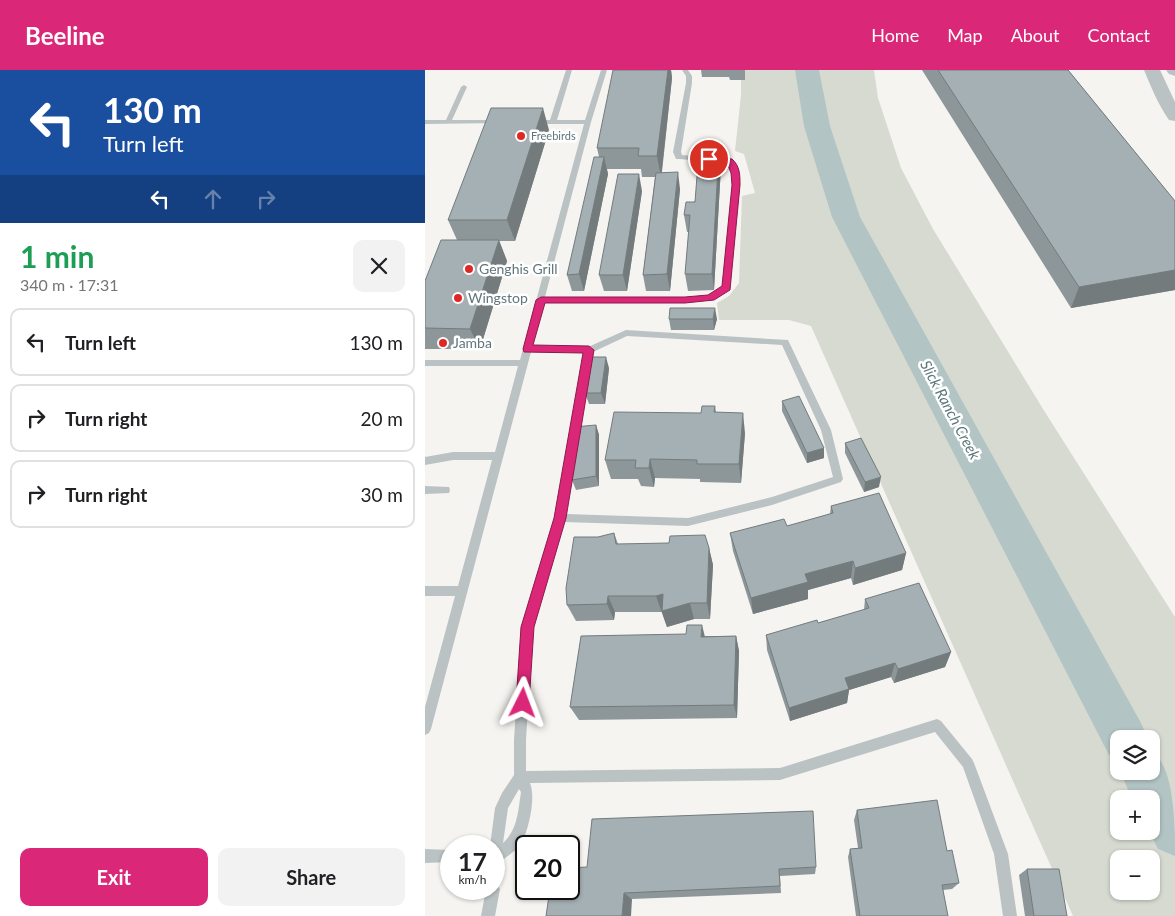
<!DOCTYPE html>
<meta charset="utf-8">
<style>
body{margin:0;font-family:Lato,sans-serif;background:#f2f2f2;color:#202124;height:100vh;display:flex;flex-direction:column;font-size:19px;white-space:nowrap}
*{box-sizing:border-box;margin:0}
p{font-size:16px;color:#757577}
.icon{flex:none;width:28px;height:28px;fill:none;stroke:currentColor;stroke-width:2;stroke-linecap:round;stroke-linejoin:round}
.map{position:relative;flex:1;overflow:hidden}
.drawer{display:flex;flex-direction:column;background:#fff;width:425px}
.drawer>*{flex:none}
.guide{background:#1a4fa0;color:#fff;overflow:hidden}
.buttons{position:absolute;left:685px;top:660px;display:grid;gap:10px}
.buttons a{display:grid;place-items:center;width:50px;height:50px;border-radius:10px;background:#fff;box-shadow:0 1px 4px #0004;font-size:25px}
.speed{position:absolute;left:15px;top:765px;display:flex;gap:10px;font-size:25px;font-weight:700;text-align:center}
.speed>*{display:grid;place-content:center;width:65px;height:65px;border-radius:50%;background:#fff;box-shadow:0 1px 4px #0004;line-height:1}
.speed small{font-size:12px;font-weight:400}
.speed .limit{border:2px solid #111;border-radius:8px;background:#fff;color:#111}
.pin{position:absolute;display:grid;place-items:center;width:42px;height:42px;color:#fff;margin:-21px;border:2px solid #fff;border-radius:50%;box-shadow:0 1px 5px #0007}
.me{position:absolute;width:55px;margin:-28px;rotate:3deg;stroke-linejoin:round;filter:drop-shadow(0 0 4px #0008)}
.turn{display:flex;align-items:center;gap:18px;height:105px;padding:0 20px;font-size:22px}
.turn .icon{width:65px;height:65px;stroke-width:2.5}
.turn b{display:block;font-size:35px;line-height:42px}
.lanes{display:flex;align-items:center;height:48px;padding:0 20px;background:#0003;justify-content:center;gap:25px;direction:ltr}
.lanes .off{opacity:.35}
.round{display:grid;place-items:center;flex:none;width:52px;height:52px;border-radius:10px;background:#f2f2f2}
.summary{display:flex;align-items:center;justify-content:space-between;height:85px;padding:0 20px}
h1{font-size:30px;font-weight:700;line-height:38px;color:#1e9e55}
.action{display:flex;gap:10px;margin-top:auto;padding:10px 20px}
.action a{flex:1;height:58px;border-radius:10px;background:#db2777;color:#fff;font-size:20px;font-weight:700;line-height:58px;text-align:center}
.action a+a{background:#f2f2f2;color:#202124}
ul{padding:0;list-style:none}
li{display:flex;align-items:center;gap:15px;height:68px;margin:0 10px 8px;padding:0 10px;border:2px solid #e0e0e0;border-radius:10px}
li div{flex:1}
li b{display:block;font-size:19px}
li em{font-style:normal}
header{display:flex;align-items:center;gap:30px;box-sizing:border-box;height:70px;padding:0 25px;background:#db2777;color:#fff}
header strong{font-size:24px}
nav{display:flex;gap:28px;margin-inline-start:auto;font-size:18px}
main{display:flex;flex:1;min-height:0}
.map>svg:first-child{display:block}
</style>
<header>
<strong>Beeline</strong>
<nav><a>Home</a><a>Map</a><a>About</a><a>Contact</a></nav>
</header>
<main>
<section class="drawer">
<div class="guide">
<div class="turn"><svg class="icon" aria-label="left" viewBox="0 0 24 24"><path d="M17 20v-9H6M10 6l-5 5 5 5"/></svg><div><b>130 m</b>Turn left</div></div>
<div class="lanes"><svg class="icon" aria-label="left" viewBox="0 0 24 24"><path d="M17 20v-9H6M10 6l-5 5 5 5"/></svg><svg class="icon off" aria-label="ahead" viewBox="0 0 24 24"><path d="M12 20V5M6 11l6-6 6 6"/></svg><svg class="icon off" aria-label="right" viewBox="0 0 24 24"><path d="M7 20v-9h11M14 6l5 5-5 5"/></svg></div>
</div>
<div class="summary"><div><h1>1 min</h1><p>340 m · 17:31</p></div><a class="round"><svg class="icon" aria-label="close" viewBox="0 0 24 24"><path d="M6 6l12 12M18 6L6 18"/></svg></a></div>
<ul>
<li><svg class="icon" aria-label="left" viewBox="0 0 24 24"><path d="M17 20v-9H6M10 6l-5 5 5 5"/></svg><div><b>Turn left</b></div><em>130 m</em></li>
<li><svg class="icon" aria-label="right" viewBox="0 0 24 24"><path d="M7 20v-9h11M14 6l5 5-5 5"/></svg><div><b>Turn right</b></div><em>20 m</em></li>
<li><svg class="icon" aria-label="right" viewBox="0 0 24 24"><path d="M7 20v-9h11M14 6l5 5-5 5"/></svg><div><b>Turn right</b></div><em>30 m</em></li>
</ul>
<div class="action"><a>Exit</a><a>Share</a></div>
</section>
<div class="map">
<svg width="750" height="846" viewBox="0 0 750 846">
<rect width="100%" height="100%" fill="#f5f4f1"/>
<path fill="#d6dad0" fill-rule="evenodd" d="M316 0H449L453 28 476 98 508 159 618 339 750 547V846H648L386 256 364 250H294L292 233 304 226 314 213 317 126 330 123 319 84 310 81 316 25ZM694 669H726V701H694ZM694 729H726V761H694ZM694 789H726V821H694Z"/>
<g fill="none" stroke-linecap="round" stroke-linejoin="round">
<path fill="#b3c4c4" fill-rule="evenodd" d="M370 0H394L405 56 435 147 716 653 723 669H694V689L684 685 407 147 379 56Z
M726 681C750 695 750 757 750 786L733 779 724 761H726V729H707L695 701H726Z"/>
<path fill="#bbc2c4" fill-rule="evenodd" d="M141 0H147L132 50H160L176 0H182L166 52 120 227H260L283 225 297 217 307 115 306 102 302 93 254 89H251L248 82 261 13V6L257 0H263L267 6V13L256 82 257 85 307 89 313 99 315 115 305 218 288 230 260 233H119L107 276 163 277 201 260 363 270 406 360 418 409 416 412 347 435 263 456 139 452 108 557 101 670V701L355 698 512 649 516 651 547 689 549 693 583 784 592 846H578L569 784 538 697 510 662 355 710 105 713C111 727 104 758 97 772 94 779 83 785 77 791L76 811 73 816 75 819 70 846H56L61 819H69V776H65L70 738 77 723 89 705V670L96 557 130 448 159 283 106 282 6 659 4 663 0 665V637L30 526H0V516H33L67 390H28L0 395V387L28 382H70L93 296H0V290H95L159 54H109L106 52 109 50H125ZM202 266 357 275 396 360 408 407 347 427 263 448 141 444 168 282ZM94 719 96 722C93 741 93 759 78 773L83 738Z
M39 15 42 17 27 50H75L78 52 77 53 0 54V50H21L36 17Z
M0 416 24 417 25 420 24 423 0 424Z
M0 779 26 780V792L0 793Z"/>
<path fill="#bbc2c4" fill-rule="evenodd" d="M719 0H735L750 32V51L744 50C733 34 726 17 719 0Z
M741 0H750V6L744 4Z"/>
</g>
<path fill="#8d979a" d="M243 0H246L247 8 237 102 255 119 245 221H221L218 205 230 107H217L216 99H182L183 104 159 221H147L142 205 174 87 172 78Z
M276 0H320V10H305L304 7H277Z
M497 0H643L750 131V220L646 238Z
M124 60 90 171H74L82 191 55 279H0V258L32 170 23 150Z
M296 96 289 220 263 221 260 204 264 162H262L259 145Z
M217 121 202 221H179L174 205Z
M244 249H292L289 260H246Z
M184 298 180 334H164L160 323Z
M357 331 399 388 382 393 357 341Z
M290 336 291 342 320 363 316 413 275 412V409L230 408 229 417 216 416 213 409H186L180 390 276 343Z
M171 355 174 365V416L151 420 147 410Z
M420 373 454 417 439 422 420 383Z
M406 436 481 483 477 500 428 515 426 508 383 520V529L328 544 308 481 305 463 362 456 405 444Z
M189 463 193 474 284 478 288 495 285 549H269L242 557 237 542H190L189 550 151 551 142 535 173 467Z
M440 529 526 582 520 597 469 613 466 607 424 620 422 633 365 651 342 580 341 565 393 553 439 540Z
M280 566H311L314 581 312 648 154 650 145 637Z
M432 740 522 781 534 813 527 819 518 820 523 846H431L423 787 425 779 433 778 429 750Z
M391 797 390 804 355 806 356 823 207 829 144 798Z
M602 799 642 846H600L594 805Z"/>
<path fill="#737b7d" d="M243 0H246L247 8 236 107 232 86Z
M118 38 124 60 90 171 82 150Z
M294 79 296 96 289 220 287 204Z
M179 87 183 104 159 221 154 204Z
M253 102 255 119 245 221 242 204Z
M214 104 217 121 202 221 198 205Z
M74 170 82 191 55 279 45 259Z
M750 200V220L646 238 654 217Z
M290 238 292 249 289 260 288 249Z
M181 287 184 298 180 334 176 323Z
M318 343 320 363 316 413 314 394Z
M171 355 174 365V416L171 406Z
M399 378V388L382 393V383Z
M225 389 230 408 229 417 224 398Z
M456 407 454 417 439 422 440 412Z
M284 478 288 495 285 549 282 533Z
M481 483 477 500 428 515 430 498Z
M428 491 426 508 383 520V529L328 544 326 528 380 504Z
M238 524 265 533 269 549 242 557 231 526Z
M183 526 190 542 189 550 182 534Z
M277 555 281 571 276 567Z
M311 566 314 581 312 648 309 635Z
M526 582 520 597 469 613 473 599Z
M470 593 466 607 424 620 422 633 365 651 364 638 420 608Z
M199 823 207 829 206 846H197Z"/>
<path fill="#a4b0b3" stroke="#737b7d" d="M188 0H243L232 86H213L214 78H172Z
M513 0H643L750 131V200L654 217Z
M66 38H118L82 150H23Z
M294 79 287 204H260L265 145H259L261 132H270L274 80Z
M169 87H179L154 204 142 205Z
M253 102 242 204 218 205 231 103Z
M193 104H214L198 205H174Z
M16 170H74L45 259 0 258V211Z
M245 238H290L288 249H244Z
M165 287H181L176 323H160Z
M374 326 399 378 382 383 357 331Z
M277 336H290L289 342 318 343 314 394H272V390L225 389 224 398H210L211 390H180L189 342 276 343Z
M171 355V406L147 410 148 357Z
M436 368 456 407 440 412 420 373Z
M454 423 481 483 430 498 428 491 380 504 383 512 326 528 305 463 359 449 362 456 408 443 406 436Z
M189 463 191 474 244 473 245 466 280 465 284 478 282 533H265L237 541 238 524 231 526H183L182 534 142 535 141 518 149 467H173Z
M494 513 526 582 473 599 470 593 420 608 424 619 364 638 341 565 392 550 393 553 444 538 440 529Z
M262 555H277L276 567 311 566 309 635 145 637 156 566 261 564Z
M512 730 522 781 527 780 534 813 517 815 523 846H435L425 779 437 778 432 740Z
M388 741 391 797 354 799 355 816 199 823 197 846H121L125 819H144V798L162 797 167 749Z
M602 799H634L642 846H609Z"/>
<path fill="#db2777" stroke="#8e194d" d="M282 87 307 89C315 96 315 105 315 115L305 220 289 230 260 233H120L108 275 164 276 169 280 141 448 109 557 104 633 102 637 98 639 93 637 91 633 96 557 129 448 158 283 99 282 98 279 111 230 116 227H260L283 225 297 216 307 115 306 103 302 93 282 91Z"/>
<g fill="#e02726" stroke="#fff" stroke-width="2">
<circle cx="96" cy="66" r="5"/>
<circle cx="44" cy="199" r="5"/>
<circle cx="33" cy="228" r="5"/>
<circle cx="18" cy="273" r="5"/>
</g>
<g text-anchor="middle" stroke-width="5" stroke-linejoin="round" paint-order="stroke">
<g font-size="11" fill="#60767c" stroke="#fff" text-anchor="start">
<text x="106" y="70">Freebirds</text>
</g>
<g font-size="14" fill="#60767c" stroke="#fff" text-anchor="start">
<text x="54" y="204">Genghis Grill</text>
<text x="43" y="233">Wingstop</text>
<text x="28" y="278">Jamba</text>
</g>
<g font-size="15" font-style="italic" fill="#5b7778" stroke="#fff">
<text transform="translate(525 340) rotate(62)" y="5">Slick Ranch Creek</text>
</g>
</g>
</svg>
<div class="buttons">
<a><svg class="icon" aria-label="layers" viewBox="0 0 24 24"><path d="M12 4l9 5-9 5-9-5zM3 14l9 5 9-5"/></svg></a>
<a>+</a>
<a>−</a>
</div>
<div class="speed"><div>17<small>km/h</small></div><div class="limit">20</div></div>
<div class="pin" style="left:284px;top:89px;background:#d93025"><svg class="icon" aria-label="arrive" viewBox="0 0 24 24"><path d="M6 21V4h12l-3 4 3 4H6"/></svg></div>
<svg class="me" style="left:98px;top:633px" viewBox="-20 -20 40 40"><path d="M0-17L14 15 0 8-14 15z" fill="#db2777" stroke="#fff" stroke-width="4"/></svg>
</div>
</main>
